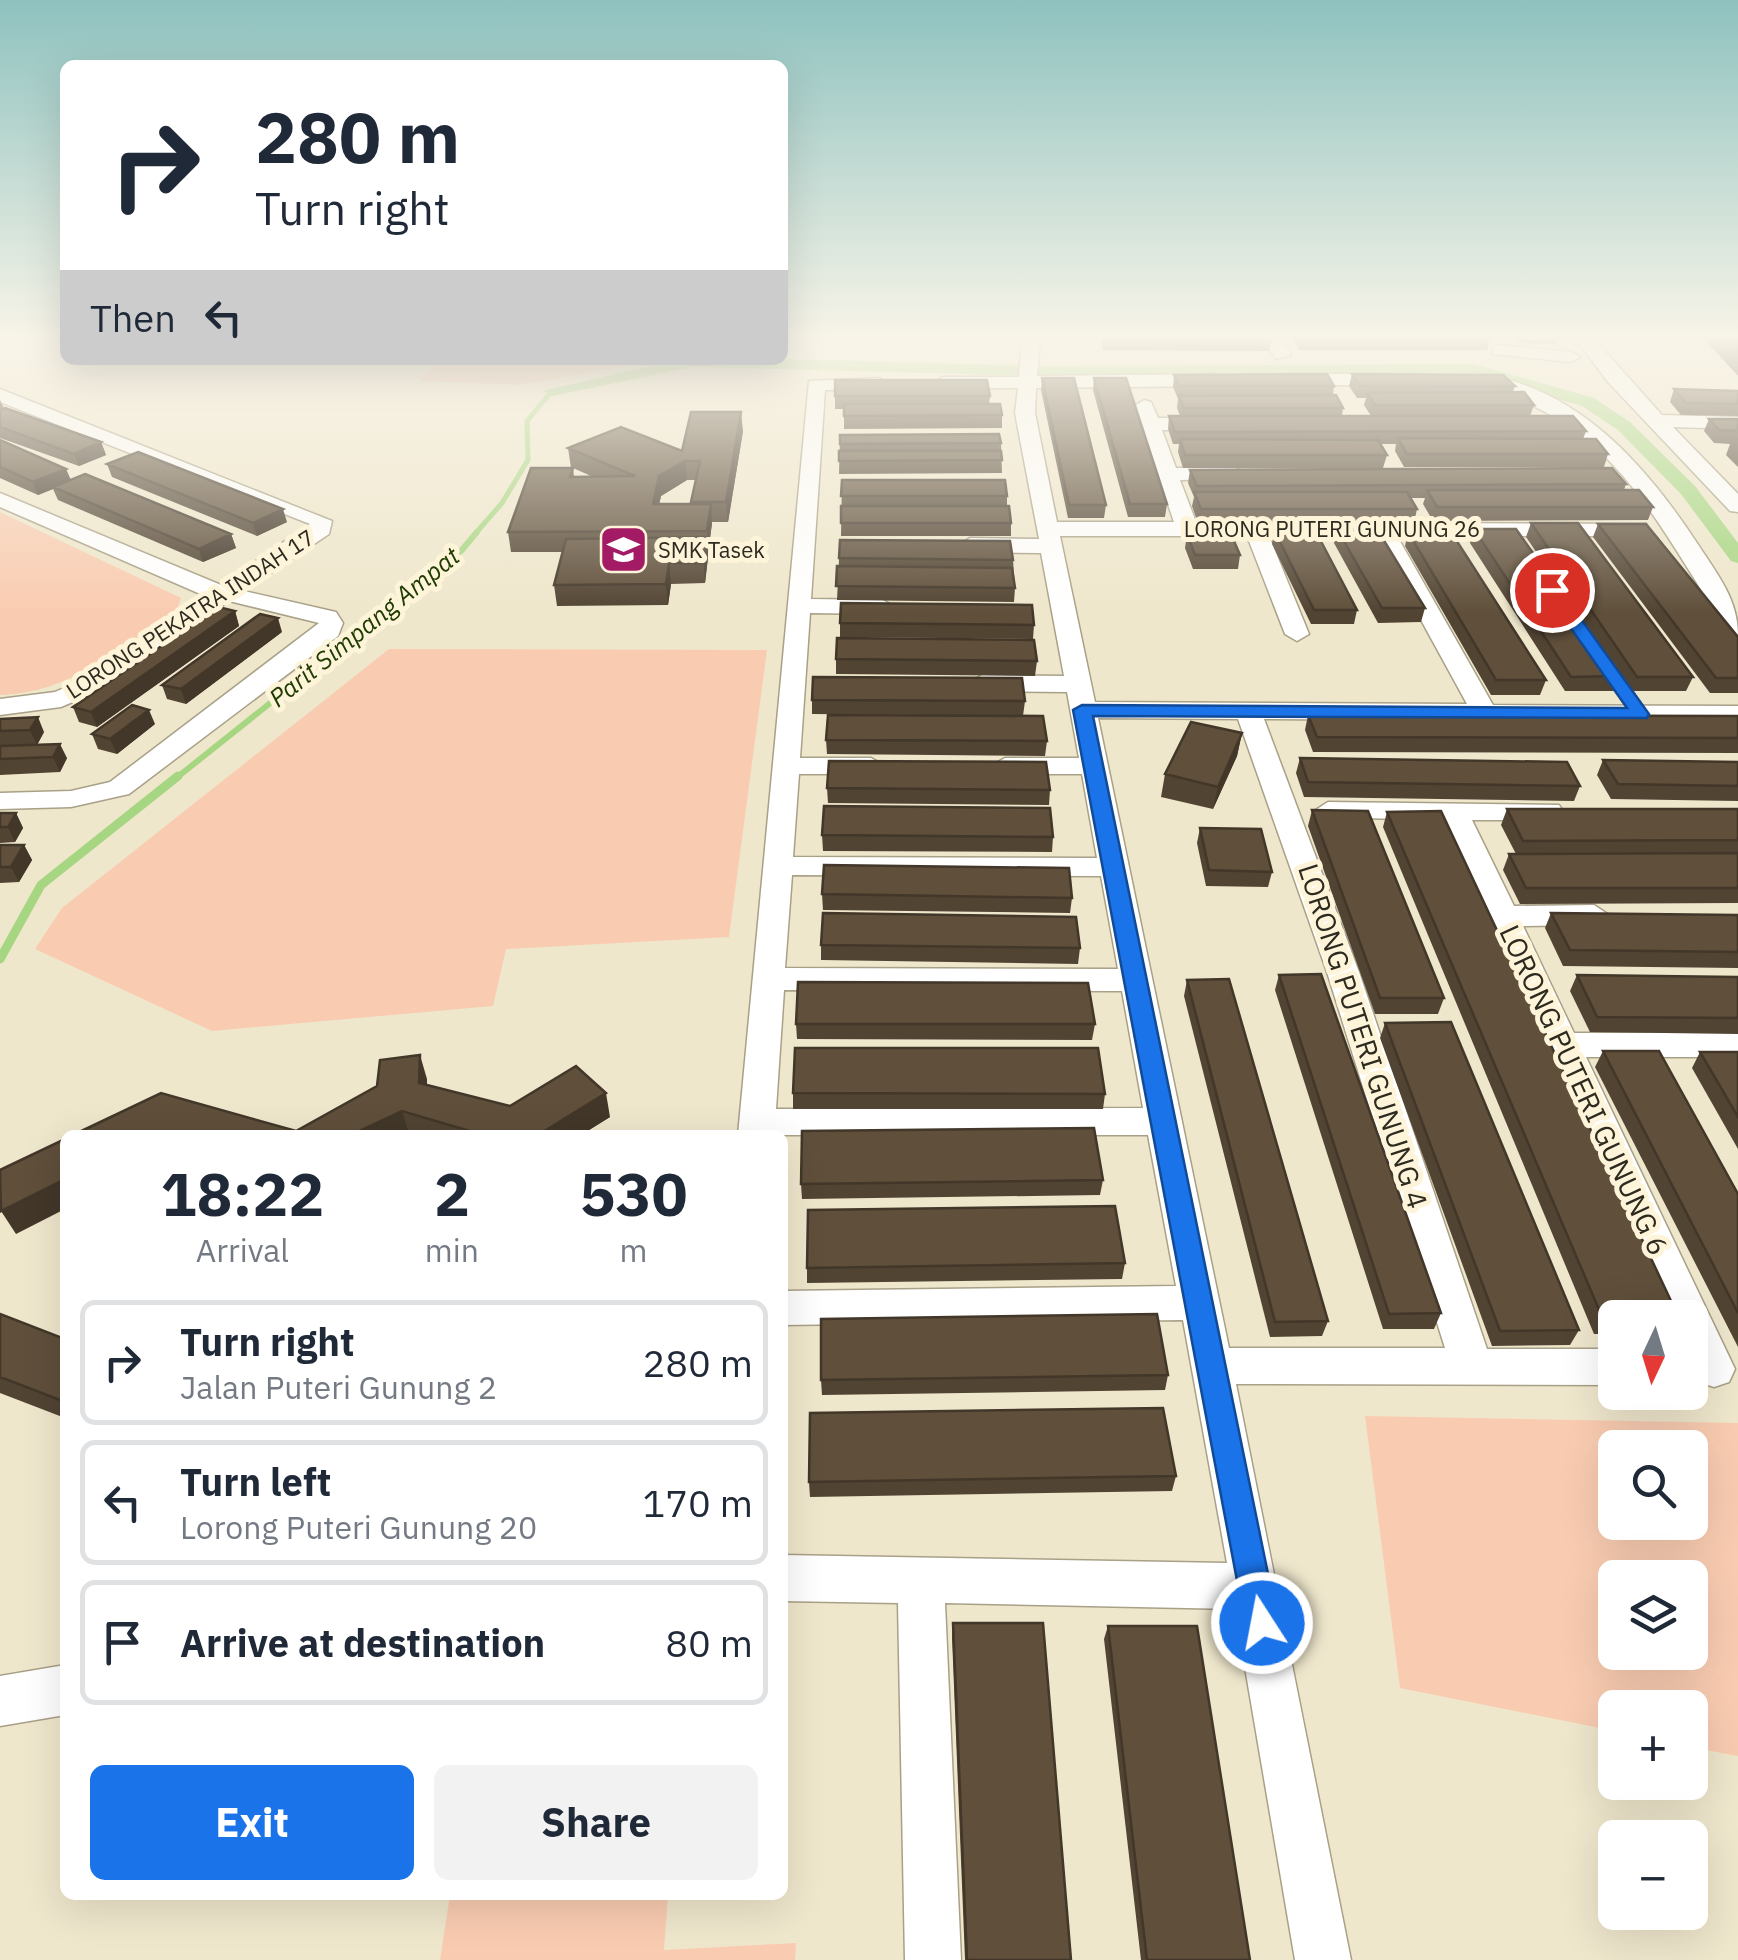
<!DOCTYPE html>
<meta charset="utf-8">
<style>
body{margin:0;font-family:"IBM Plex Sans",sans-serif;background:#f2f2f3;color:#1f2937;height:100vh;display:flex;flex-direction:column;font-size:38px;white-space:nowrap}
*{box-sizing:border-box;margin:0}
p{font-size:32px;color:#747a83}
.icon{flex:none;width:55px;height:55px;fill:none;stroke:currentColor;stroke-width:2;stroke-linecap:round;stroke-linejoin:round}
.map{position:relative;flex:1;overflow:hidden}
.side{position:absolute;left:60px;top:1130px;width:728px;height:770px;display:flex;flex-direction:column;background:#fff;border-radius:15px;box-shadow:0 10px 40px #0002}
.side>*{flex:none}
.hud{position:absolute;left:60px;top:60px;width:728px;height:305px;border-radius:15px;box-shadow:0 10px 40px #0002;background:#fff;color:#1f2937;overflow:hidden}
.needle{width:65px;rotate:184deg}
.controls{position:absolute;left:1598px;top:1300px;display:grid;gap:20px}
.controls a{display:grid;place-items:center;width:110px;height:110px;border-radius:15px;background:#fff;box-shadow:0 10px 40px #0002;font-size:50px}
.pin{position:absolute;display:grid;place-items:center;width:85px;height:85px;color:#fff;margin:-42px;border:5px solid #fff;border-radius:50%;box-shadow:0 2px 10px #0007}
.me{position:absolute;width:110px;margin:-55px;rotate:349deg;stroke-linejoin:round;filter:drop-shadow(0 0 8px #0008)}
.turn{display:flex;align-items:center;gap:35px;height:210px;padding:0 30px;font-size:45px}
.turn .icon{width:130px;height:130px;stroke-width:2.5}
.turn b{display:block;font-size:70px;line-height:85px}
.then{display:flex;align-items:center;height:95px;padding:0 30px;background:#0003;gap:20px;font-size:38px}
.eta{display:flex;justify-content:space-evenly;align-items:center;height:170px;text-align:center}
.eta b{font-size:60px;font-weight:700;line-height:70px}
.action{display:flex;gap:20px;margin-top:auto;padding:20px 30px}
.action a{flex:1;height:115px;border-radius:15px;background:#1a73e8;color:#fff;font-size:40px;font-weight:700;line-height:115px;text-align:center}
.action a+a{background:#f2f2f3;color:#1f2937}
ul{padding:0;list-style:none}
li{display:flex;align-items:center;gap:30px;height:125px;margin:0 20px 15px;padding:0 10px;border:5px solid #e0e1e3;border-radius:15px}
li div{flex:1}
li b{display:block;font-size:38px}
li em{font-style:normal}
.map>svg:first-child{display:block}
</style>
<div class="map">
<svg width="1738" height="1960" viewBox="0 0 1738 1960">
<rect width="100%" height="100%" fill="#efe7cc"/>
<path fill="#f9ccb1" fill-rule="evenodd" d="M439 360H656L521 385 419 381Z
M0 512 181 598 177 610C121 648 71 693 0 695Z
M389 649 767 650 729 937 506 949 493 1006 212 1031 35 949 62 908Z
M1365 1416 1738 1423V1756L1690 1747V1708H1615V1731L1400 1688ZM1615 1448H1690V1522H1615ZM1615 1578H1690V1652H1615Z
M450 1895H668L664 1950 796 1943 795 1960H440Z"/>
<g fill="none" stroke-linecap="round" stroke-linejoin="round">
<path stroke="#a7d682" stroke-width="5" d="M475 534 502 503 528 460 527 421 552 391"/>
<path stroke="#a7d682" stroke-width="6" d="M175 779 461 551 477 532"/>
<path stroke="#a7d682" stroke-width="9" d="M0 959 41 885 178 776"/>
<path fill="#a7d682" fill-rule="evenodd" d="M782 359 1044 366 1474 364 1594 398 1630 422 1695 486 1738 543V563L1731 561 1681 494 1618 430 1582 406 1473 374 1044 376 692 367 552 396 543 391 677 360Z"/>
<defs>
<path id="street" d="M1022 339H1040L1037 376 1214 374 1223 380 1214 386 1036 388 1035 413 1057 522H1174L1134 406 1144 400 1151 402 1158 418H1211L1221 424 1211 430H1162L1176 468 1234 467 1244 473 1234 479 1180 480 1196 522 1646 524 1649 529 1638 536H1397L1493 705 1738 706V722L1264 719 1359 972 1487 1349H1615V1385L1236 1384 1351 1960H1295L1235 1609 945 1603 961 1960H905L898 1603 782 1601V1555L1227 1563 1183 1320 782 1325V1291L1176 1286 1148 1135H738L809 381 879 378 888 384 879 390H825L811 599 883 600 895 607 883 614 810 613 800 758H871L885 766 871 774H799L793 857 1097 858 1082 774H1005L991 766 1005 758H1079L1067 692 982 691 969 683 982 675 1064 676 1041 553 970 552 959 545 970 538 1039 539 1015 413 1018 388 943 389 934 383 943 377H1019ZM1060 536H1247L1285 634 1297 641 1309 634 1269 536H1375L1467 704 1095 702ZM1098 718 1238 719 1327 972 1445 1348H1229ZM792 875 1101 876 1118 969 785 968ZM784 990 1122 991 1143 1108 776 1109Z
M1263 339H1281L1291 355 1276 359Z
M1576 339H1594L1662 415 1738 417V429L1673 427 1738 494V512L1730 511 1608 382Z
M1499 345 1571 352 1580 357 1571 362 1493 354V346Z
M1473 373C1576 384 1646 465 1699 546 1718 575 1738 600 1738 635L1729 633C1652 518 1615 417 1466 383L1464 379Z
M1288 374H1394L1403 380 1394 386 1281 384V376Z
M0 389 332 521 329 534 244 591 336 612 343 623 338 636 129 794 71 807 0 809V793L71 791 110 782 319 623 229 601 91 694 61 707 0 715V699L55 692 73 684 205 596 0 507V493L221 585 310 524 0 402Z
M1328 802 1559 805 1563 811 1549 820H1472L1514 906 1594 905 1609 915 1594 925 1523 926 1574 1033H1738V1057H1586L1735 1369 1729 1382 1714 1387 1699 1382 1690 1362V1318H1670L1444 820 1318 817 1314 811Z
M65 1665V1715L0 1726V1676Z"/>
</defs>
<use href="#street" stroke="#a8a087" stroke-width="3"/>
<use href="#street" fill="#fff" fill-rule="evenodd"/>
</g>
<path fill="#524433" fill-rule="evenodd" d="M1101 339H1272L1269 351 1103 350Z
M1293 339H1490L1487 350H1299Z
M1515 339H1557L1556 344 1518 343Z
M1704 339H1738V376Z
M1352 374 1515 386 1513 392 1534 405 1530 416 1586 431 1583 439 1608 454 1604 467H1404L1395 451 1396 444H1380L1387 455 1383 468H1183L1178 452 1179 444H1173L1168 429 1169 416H1180L1177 408 1178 399 1173 387 1174 375 1334 386 1333 396 1343 408 1342 416H1371L1364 405 1366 398H1357L1349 386Z
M1042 378 1106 505 1104 518H1068L1041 390Z
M1094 378 1167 504 1165 517H1128L1093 390Z
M835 380 990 396 989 404 1002 415V428L844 429V409H835Z
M1674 389 1738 391V416L1681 415 1670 402Z
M0 400 4 408 101 442 106 455 79 466 0 438Z
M1709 419H1738V467L1726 455 1730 444 1714 443 1704 431Z
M743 431 728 522H712L705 583 671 584 668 605 557 606 554 585 563 552H511L508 532 571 468 568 448 682 451ZM573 468 591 476H574ZM687 480H696L691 504H659L661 496Z
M840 435 1001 443 1002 473 839 474Z
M0 440 66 469 71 480 231 534 236 548 203 562 58 500 53 489 38 495 0 478Z
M107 464 287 522 257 536 112 477Z
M1190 470 1626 484 1624 490 1653 507 1648 520 1433 521 1423 504 1425 498H1410L1417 509 1414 523H1198L1192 506 1194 497 1188 483Z
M842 480 1007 496V506L1011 523V536H841Z
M1531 523 1693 677 1686 691H1631L1526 537Z
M1598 524 1738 637V693H1710L1593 537Z
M1337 529 1425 608 1421 622 1378 623 1334 543Z
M1474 529 1620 676 1614 691H1565L1470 543Z
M1274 530 1357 610 1354 624H1311L1272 544Z
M1408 532 1546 680 1540 695H1491L1405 546Z
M1187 534 1240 555 1238 569H1193L1185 548Z
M840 540 1013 560 1015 588 1014 602 837 600Z
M235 611 239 626 97 727 79 722 73 707Z
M840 623 1034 625 1033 639 840 637Z
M282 632 186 704 167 699 162 685Z
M836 659 1037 661 1035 676 836 674Z
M812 700 1025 701 1023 716 812 714Z
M1308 715 1738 716V753L1313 752 1305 730Z
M0 719 44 732 37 745 67 758 60 772 0 775Z
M155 724 117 754 98 749 92 734Z
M1242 733 1237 756 1213 809 1161 797 1165 774Z
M826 740 1047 741 1045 756 827 754Z
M1300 758 1580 786 1574 801 1304 797 1296 773Z
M1603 760 1738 762V801L1611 799 1597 775Z
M827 788 1050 790 1049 805 828 803Z
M1507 809H1738V903L1520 904 1503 870 1509 854H1516L1501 825Z
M1312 810 1444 998 1438 1014H1375L1308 826Z
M1387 812 1615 1318V1334H1594L1383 827Z
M0 813H16L23 828 15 842 0 843Z
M1200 828 1272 872 1268 887 1206 886 1197 843Z
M822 835 1053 837 1052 852 823 851Z
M0 845H24L32 860 19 882 0 883Z
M822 894 1072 898 1070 913 823 910Z
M1551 913 1738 915V968L1563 966 1545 928Z
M821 945 1080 948 1078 964 821 960Z
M1279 975 1441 1313 1434 1329H1383L1275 990Z
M1577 975 1738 977V1034L1590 1032 1570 991Z
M1187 980 1328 1321 1322 1336 1270 1337 1184 996Z
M1385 1023 1579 1330 1570 1345 1492 1346 1380 1038Z
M796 1024H1095L1092 1040 797 1039Z
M1603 1051 1738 1194V1347L1595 1067Z
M1700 1052H1738V1149L1692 1068Z
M427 1079V1085L510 1106 610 1117 581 1135H73L296 1131Z
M793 1093 1105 1094 1103 1109H793Z
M1103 1180 1100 1195 802 1199 801 1184Z
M1125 1263 1122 1279 807 1283V1268Z
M0 1314 65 1339V1418L0 1393Z
M1168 1375 1165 1390 822 1395 821 1380Z
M1176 1476 1172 1491 810 1497 809 1482Z
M953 1623 1071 1960H965L952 1637Z
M1108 1626 1250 1960H1141L1104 1639Z"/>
<path fill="#423729" d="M741 412 743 431 728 522 726 502Z
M101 442 106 455 79 466 74 454Z
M685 461 687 480 661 496 655 524 653 504 659 476Z
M66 469 71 482 53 487V489L38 495 33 482Z
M711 504 712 524 708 551 707 531Z
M283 509 287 522 257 536 253 523Z
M231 534 236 548 203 562 199 549Z
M707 537 708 558 705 583 704 563Z
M669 563 671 584 668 605 666 584Z
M235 611 239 626 97 727 91 712Z
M278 618 282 632 186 704 181 689Z
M149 710 155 724 117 754 110 739Z
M38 717 44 732 37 745 30 730Z
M1242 733 1237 756 1213 809 1218 787Z
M60 744 67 758 60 772 53 757Z
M16 813 23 828 15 842 8 827Z
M24 845 32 860 19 882 11 867Z
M420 1055 427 1079 426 1107 419 1083Z
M606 1093 610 1117 581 1135H538Z
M402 1111 409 1134 407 1135H351Z
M65 1179V1209L16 1234 1 1211Z"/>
<path fill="#5f4f3b" stroke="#423729" stroke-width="2.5" d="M1727 339H1738V351Z
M1327 374 1334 386H1179L1174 375Z
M1352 374 1503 375 1515 386H1360Z
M1042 378H1074L1106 505H1069Z
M1094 378H1126L1167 504H1130Z
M835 380H987L990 396H835Z
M1674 389 1738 391V404L1686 403Z
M1524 392 1534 405H1375L1367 393Z
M1336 395 1343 408H1184L1179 396Z
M844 404H1000L1002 415 844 416Z
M5 408 101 442 74 454 0 427V410Z
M691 412H741L726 502H691L700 461H685L659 476 653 504H711L707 531 508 532 531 468H573L570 477 635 476 568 448 621 427 682 451Z
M1169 416H1573L1586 431 1175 432Z
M1709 419H1738V431L1719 430Z
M999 434 1001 443 840 444V435Z
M1398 438 1596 439 1608 454H1407Z
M1180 439 1378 440 1387 455H1185Z
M0 440 66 469 33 482 0 467Z
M839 451H1001L1002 460 839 461Z
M138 452 283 509 253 523 107 464Z
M1612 468 1626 484 1197 486 1190 470Z
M85 474 231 534 199 549 53 487Z
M842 480H1005L1007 496H841Z
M1427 490H1639L1653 507H1437Z
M1194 492H1407L1417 509H1201Z
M841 506H1009L1011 523H841Z
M1531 523H1578L1693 677H1637Z
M1598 524H1646L1738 637V678H1716Z
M1337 529H1377L1425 608H1382Z
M1474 529H1516L1620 676 1571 677Z
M1274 530H1315L1357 610H1314Z
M1408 532H1451L1546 680H1496Z
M1187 534H1231L1240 555H1195Z
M707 537 704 563H669L666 584 554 585 566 539Z
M840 540 1010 541 1013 560 839 558Z
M837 566 1012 568 1015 588 836 586Z
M841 603 1032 605 1034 625 840 623Z
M218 607 235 611 91 712 73 707Z
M260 614 278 618 181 689 162 685Z
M837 638 1034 640 1037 661 836 659Z
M813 677 1022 678 1025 701 812 700Z
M132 705 149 710 110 739 92 734Z
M828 715 1043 716 1047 741 826 740Z
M1308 715 1738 716V738L1317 737Z
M38 717 30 730 0 731V719Z
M1191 722 1242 733 1218 787 1165 774Z
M60 744 53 757 0 759V746Z
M1300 758 1567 762 1580 786 1308 782Z
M1603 760 1738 762V786L1618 784Z
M829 761 1046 762 1050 790 827 788Z
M824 806 1050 808 1053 837 822 835Z
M1507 809H1738V840L1523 841Z
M1312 810 1368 811 1444 998H1380Z
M1441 811 1679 1318 1603 1319 1387 812Z
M0 813H16L8 827H0Z
M1200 828 1261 829 1272 872 1209 870Z
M0 845H24L11 867H0Z
M1738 853V888H1526L1509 854Z
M824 865 1069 868 1072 898 822 894Z
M823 913 1076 917 1080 948 821 945Z
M1551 913 1738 915V952L1570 950Z
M1321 974 1441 1313 1389 1314 1279 975Z
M1577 975 1738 977V1018L1597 1017Z
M1229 979 1328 1321 1275 1322 1187 980Z
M798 982 1088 983 1095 1024H796Z
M1451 1022 1579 1330 1500 1331 1385 1023Z
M795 1048H1098L1105 1094 793 1093Z
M1603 1051H1659L1738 1194V1313Z
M1700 1052H1738V1117Z
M420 1055 419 1083 510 1106 576 1066 606 1093 538 1135H483L402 1111 351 1135H73L161 1093 296 1131 377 1086 380 1060Z
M1094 1128 1103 1180 801 1184 802 1131Z
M65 1139V1179L1 1211 0 1170Z
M1115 1206 1125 1263 807 1268 808 1210Z
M0 1314 65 1339V1402L0 1377Z
M1157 1314 1168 1375 821 1380V1319Z
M1163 1408 1176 1476 809 1482 810 1413Z
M953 1623H1043L1071 1960H967Z
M1108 1626H1197L1250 1960H1147Z"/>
<linearGradient id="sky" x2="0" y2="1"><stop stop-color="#8ec2bf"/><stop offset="0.55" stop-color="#f8f4e8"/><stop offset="1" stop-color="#f8f4e8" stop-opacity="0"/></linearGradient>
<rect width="1738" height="613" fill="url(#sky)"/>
<path fill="#1a73e8" stroke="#114b97" stroke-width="2.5" d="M1547 587H1558L1649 714 1647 718 1093 716 1278 1623 1273 1635 1262 1640 1250 1635 1245 1623 1073 710 1082 705 1627 708 1544 590Z"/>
<defs>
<symbol id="school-square" viewBox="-11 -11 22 22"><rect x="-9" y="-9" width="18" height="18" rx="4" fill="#a31b65" stroke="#fdf4d9"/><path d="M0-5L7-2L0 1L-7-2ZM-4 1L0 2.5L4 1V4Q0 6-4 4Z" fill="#fff"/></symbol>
</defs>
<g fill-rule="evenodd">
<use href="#school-square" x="596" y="522" width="55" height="55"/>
</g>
<g text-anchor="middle" stroke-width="10" stroke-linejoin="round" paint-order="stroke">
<g font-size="22" fill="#2d2a1f" stroke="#fdf4d9">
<text x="1332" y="537">LORONG PUTERI GUNUNG 26</text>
<text transform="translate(190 614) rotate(-33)" y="8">LORONG PEKATRA INDAH 17</text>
</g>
<g font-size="22" fill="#2d2a1f" stroke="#fdf4d9" text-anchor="start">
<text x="658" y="558">SMK Tasek</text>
</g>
<g font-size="25" font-style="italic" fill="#203c00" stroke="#fdf4d9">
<text transform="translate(364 627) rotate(-39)" y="9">Parit Simpang Ampat</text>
</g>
<g font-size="28" fill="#2d2a1f" stroke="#fdf4d9">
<text transform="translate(1363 1036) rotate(72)" y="10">LORONG PUTERI GUNUNG 4</text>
<text transform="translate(1584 1090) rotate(65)" y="10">LORONG PUTERI GUNUNG 6</text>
</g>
</g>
</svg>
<div class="controls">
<a><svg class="needle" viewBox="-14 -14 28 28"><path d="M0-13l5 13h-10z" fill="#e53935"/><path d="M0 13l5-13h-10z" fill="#747a83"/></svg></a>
<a><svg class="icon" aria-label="search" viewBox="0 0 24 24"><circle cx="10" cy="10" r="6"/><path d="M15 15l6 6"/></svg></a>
<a><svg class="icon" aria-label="layers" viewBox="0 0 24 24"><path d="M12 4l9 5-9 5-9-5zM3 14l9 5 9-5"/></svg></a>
<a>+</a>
<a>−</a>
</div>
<div class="pin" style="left:1552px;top:590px;background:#d93025"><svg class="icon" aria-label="arrive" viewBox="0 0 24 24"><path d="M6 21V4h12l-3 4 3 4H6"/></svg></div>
<svg class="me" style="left:1262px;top:1623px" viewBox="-20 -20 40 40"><circle r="17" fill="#1a73e8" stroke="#fff" stroke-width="3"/><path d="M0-11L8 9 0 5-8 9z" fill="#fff"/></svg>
<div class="hud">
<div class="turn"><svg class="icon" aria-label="right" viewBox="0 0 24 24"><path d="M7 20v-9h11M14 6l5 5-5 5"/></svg><div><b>280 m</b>Turn right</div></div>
<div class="then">Then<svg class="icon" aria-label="left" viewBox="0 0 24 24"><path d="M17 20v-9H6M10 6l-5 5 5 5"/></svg></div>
</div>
<section class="side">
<div class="eta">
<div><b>18:22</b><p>Arrival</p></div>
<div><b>2</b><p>min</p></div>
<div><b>530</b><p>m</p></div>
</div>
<ul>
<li><svg class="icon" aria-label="right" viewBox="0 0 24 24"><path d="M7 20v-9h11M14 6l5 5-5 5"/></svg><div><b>Turn right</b><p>Jalan Puteri Gunung 2</p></div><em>280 m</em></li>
<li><svg class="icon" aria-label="left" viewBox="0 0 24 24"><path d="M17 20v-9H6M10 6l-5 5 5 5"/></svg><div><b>Turn left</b><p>Lorong Puteri Gunung 20</p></div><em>170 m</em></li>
<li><svg class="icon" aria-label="arrive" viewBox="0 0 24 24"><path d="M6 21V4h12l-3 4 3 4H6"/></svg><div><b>Arrive at destination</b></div><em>80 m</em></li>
</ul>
<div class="action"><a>Exit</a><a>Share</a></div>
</section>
</div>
